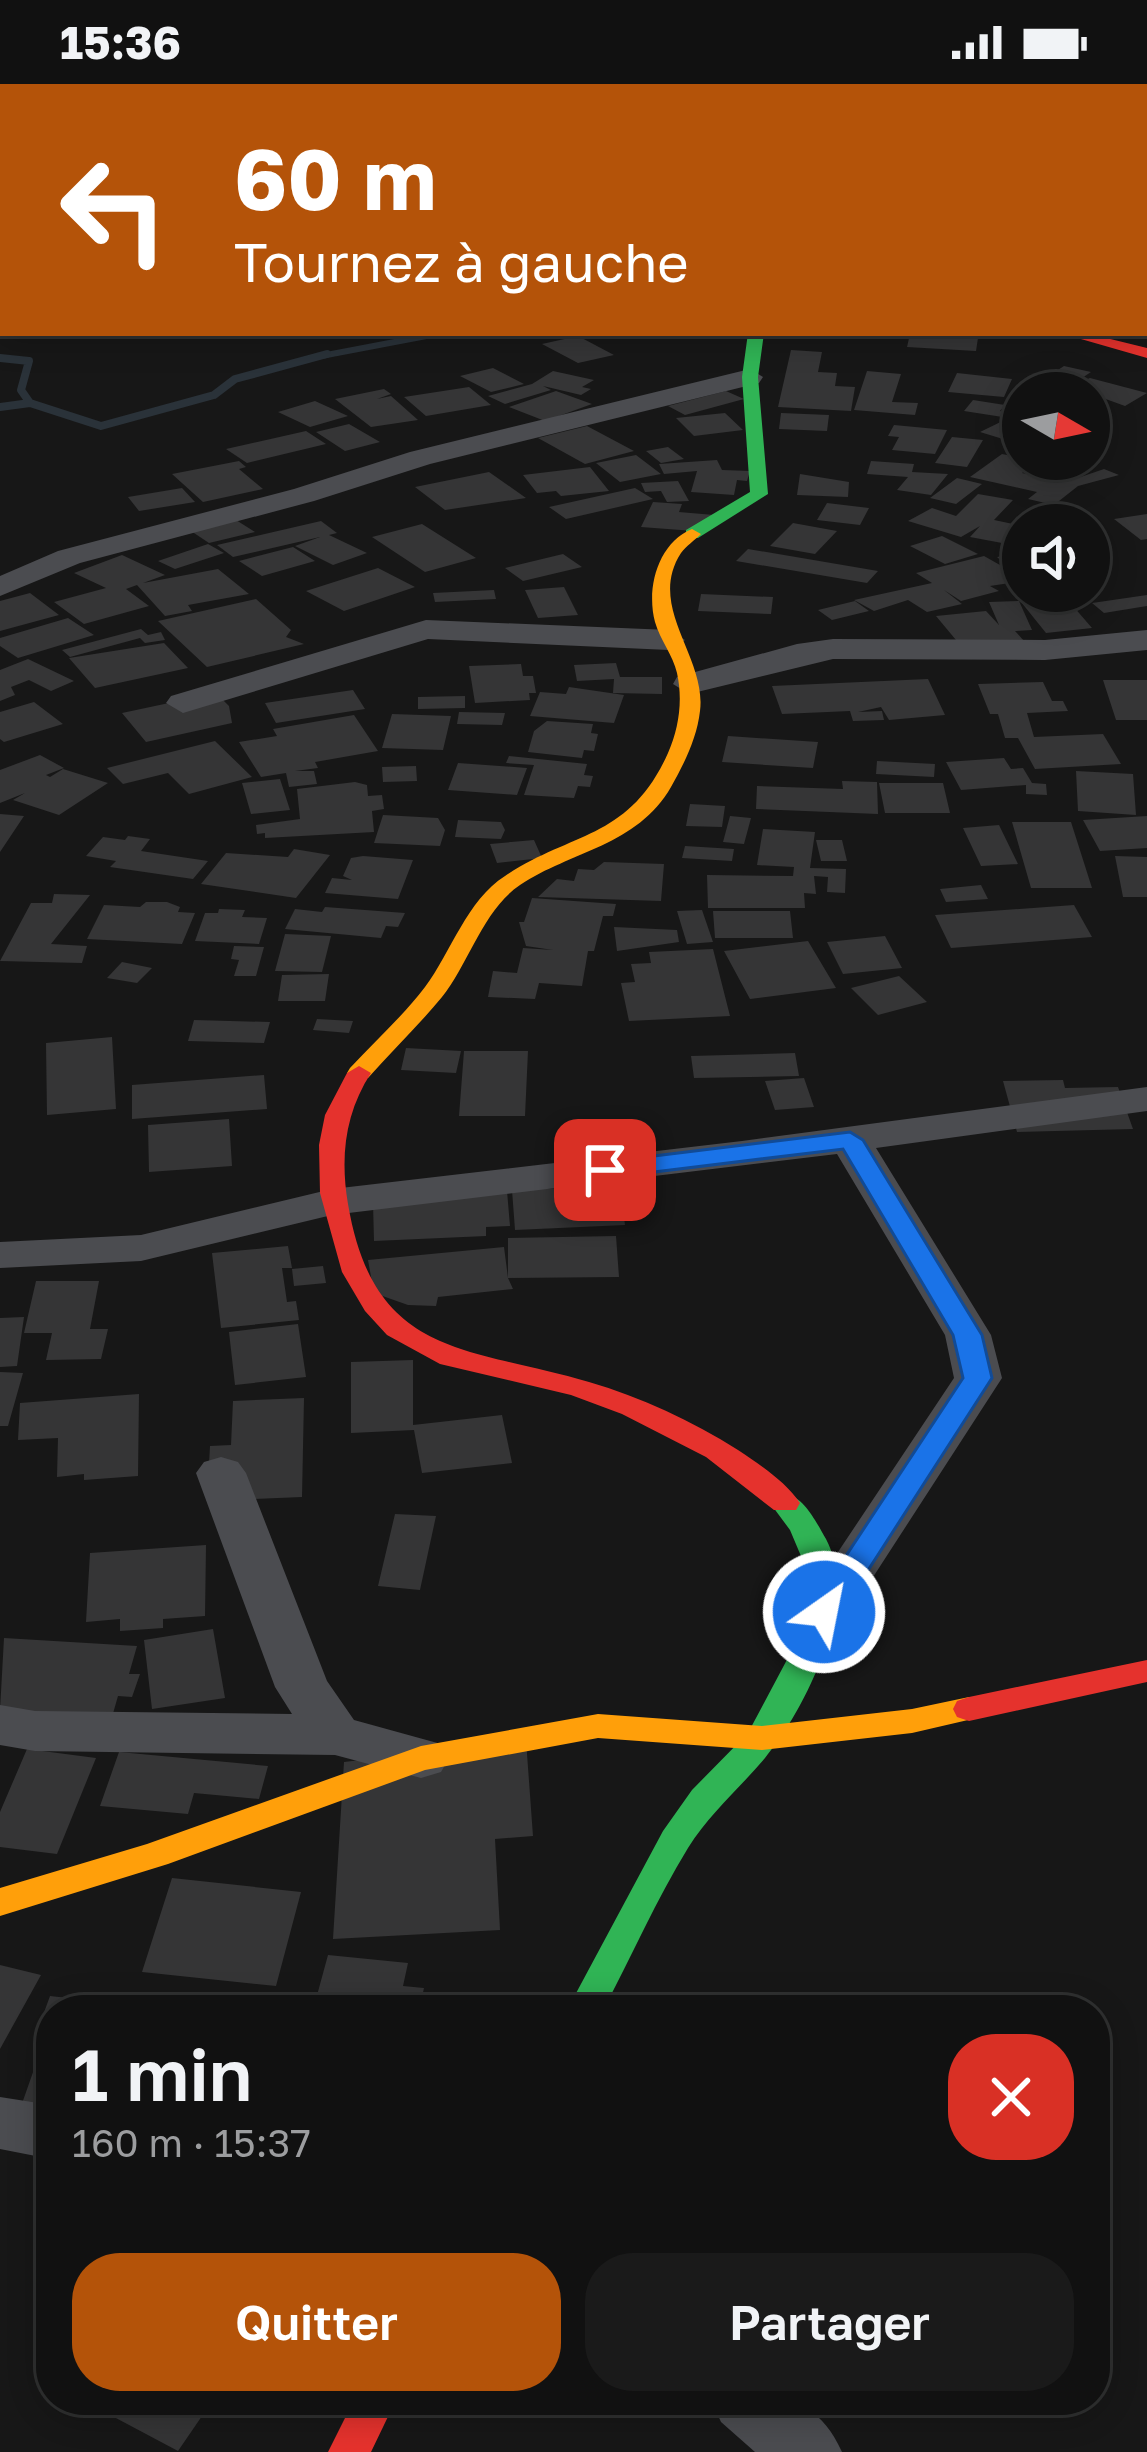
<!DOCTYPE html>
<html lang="fr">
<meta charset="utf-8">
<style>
body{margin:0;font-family:"Golos Text",sans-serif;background:#1a1a1a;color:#f1f3f6;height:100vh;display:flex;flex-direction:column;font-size:45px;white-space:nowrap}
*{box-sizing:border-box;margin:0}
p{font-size:39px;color:#9c9d9f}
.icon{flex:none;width:66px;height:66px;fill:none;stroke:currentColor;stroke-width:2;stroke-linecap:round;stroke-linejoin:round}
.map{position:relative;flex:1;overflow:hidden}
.panel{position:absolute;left:36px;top:1911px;width:1074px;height:420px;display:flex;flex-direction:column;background:#111;border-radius:48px;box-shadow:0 6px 30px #0003,0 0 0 3px #303131}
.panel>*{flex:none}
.banner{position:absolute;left:0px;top:0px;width:1149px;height:252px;box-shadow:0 6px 30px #0003,0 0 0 3px #303131;background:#b45309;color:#fff;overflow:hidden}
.needle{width:78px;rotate:99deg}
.fabs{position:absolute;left:1002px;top:288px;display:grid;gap:24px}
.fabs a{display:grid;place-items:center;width:108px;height:108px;border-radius:50%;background:#111;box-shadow:0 6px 30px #0003,0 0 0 3px #303131;font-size:60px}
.pin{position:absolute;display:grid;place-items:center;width:102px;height:102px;color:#fff;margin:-51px;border-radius:24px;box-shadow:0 6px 18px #0006}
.me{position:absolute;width:132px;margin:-66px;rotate:33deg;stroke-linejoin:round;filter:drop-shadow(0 0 9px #0008)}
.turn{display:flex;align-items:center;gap:42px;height:252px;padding:0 36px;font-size:54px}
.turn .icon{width:156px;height:156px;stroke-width:2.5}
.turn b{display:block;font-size:84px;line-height:102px}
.round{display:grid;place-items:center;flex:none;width:126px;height:126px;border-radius:48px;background:#1a1a1a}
.summary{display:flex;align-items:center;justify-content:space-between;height:204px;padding:0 36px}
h1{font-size:72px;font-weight:600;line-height:90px}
.primary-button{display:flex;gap:24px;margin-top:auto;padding:24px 36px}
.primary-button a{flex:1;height:138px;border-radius:48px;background:#b45309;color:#fff;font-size:48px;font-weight:600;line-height:138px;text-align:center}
.primary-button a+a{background:#1a1a1a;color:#f1f3f6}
.status{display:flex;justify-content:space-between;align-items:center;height:84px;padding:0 60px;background:#111;direction:ltr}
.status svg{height:33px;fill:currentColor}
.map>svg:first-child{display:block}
</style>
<div class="status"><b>15:36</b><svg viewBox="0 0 49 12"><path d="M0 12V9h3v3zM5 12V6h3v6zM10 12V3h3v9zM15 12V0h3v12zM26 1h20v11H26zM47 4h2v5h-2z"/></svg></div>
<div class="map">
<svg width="1147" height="2368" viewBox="0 0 1147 2368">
<rect width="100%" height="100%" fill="#171717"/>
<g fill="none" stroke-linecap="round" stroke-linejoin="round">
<path stroke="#2a3239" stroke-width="6" d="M316 273 442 249"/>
<path stroke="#2a3239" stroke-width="8" d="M0 274 29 277 21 306 30 319
M0 323 30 319 101 342 214 311 235 295 327 270"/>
</g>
<path fill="#353536" d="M910 250 978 254 976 267 907 263Z
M578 252 614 271 578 279 542 260Z
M791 266 822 268 818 288 837 289 835 302 855 303 851 327 778 323Z
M1064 282 1091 288 1067 304 1090 294 1147 309 1125 322 1089 309H1026L1039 299 1059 303 1041 297Z
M493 284 524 300 491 308 460 292Z
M553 287 594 296 582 303 591 305 581 311 543 302 551 306 505 320 488 312 532 300Z
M867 287 901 290 892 318 918 319 915 331 854 326Z
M957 289 1012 295 1004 313 948 308Z
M469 303 491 321 426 332 404 313Z
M384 305 391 310 377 315 391 312 418 336 371 343 335 315Z
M556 307 592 320 545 337 509 323Z
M726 307 744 315 685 331 668 322Z
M973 316 1005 321 1000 327 1014 329 1009 334 964 327Z
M315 317 348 332 310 343 278 328Z
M1023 327V355L1016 359 980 348Z
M725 329 743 346 694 352 676 334Z
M781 329 829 331 827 347 779 345Z
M349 340 380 358 345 367 316 348Z
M894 341 947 346 935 370 892 366 899 353 888 352Z
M587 342 634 367 585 380 538 354Z
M306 347 326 360 247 379 226 365Z
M952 353 983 356 967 383 935 379Z
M668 363 684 375 661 379 646 367Z
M1002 370 1037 377 1022 389 1066 398 1104 385 1119 391 1078 402 1054 421 1028 415 1037 408 970 393Z
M636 371 661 390 620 398 596 379Z
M717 376 722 386 750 387 747 397 737 396 734 411 691 408 697 387 664 390 659 380Z
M239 377 246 383 239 385 263 405 203 418 172 390Z
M871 377 914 380 912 388 948 390 931 411 897 406 908 393 867 390Z
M590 383 609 407 561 412 556 407 537 409 523 391Z
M489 388 526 414 445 426 415 403Z
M800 390 849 398 848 413 797 411Z
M957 394 982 400 956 420 930 414Z
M678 397 689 417 667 418 661 407 645 408 641 399Z
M182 404 195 418 139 427 128 413Z
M635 404 653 415 566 435 549 423Z
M978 410 1013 416 994 436 1023 442V463L970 453 980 442 961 453 908 437 932 424 956 432Z
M653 418 682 420 679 428 714 431 707 448 641 443Z
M827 419 869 424 860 441 817 436Z
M1147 430V455L1141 456 1114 435Z
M236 436 255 448 209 459 191 447Z
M321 437 337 449 329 451 367 469 333 481 295 462 320 453 233 473 217 461Z
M793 439 837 447 815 470 770 462Z
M422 440 476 474 425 488 372 453Z
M942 452 978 470 945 480 910 462Z
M208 460 224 469 175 485 158 477Z
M293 463 315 477 262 492 239 477Z
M748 465 878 487 867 499 736 477Z
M1023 469V497L990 502 999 507 961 517 944 506 962 520 927 528 908 516 874 527 854 516 932 499 916 489 984 472 1016 490 997 473Z
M563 470 582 483 523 497 505 484Z
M122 471 165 491 143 499 218 485 249 510 188 521 192 527 165 532 137 501 126 505 149 522 84 540 54 518 106 504 74 489Z
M378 484 415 503 344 527 306 507Z
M564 503 578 531 538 534 525 506Z
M494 506 496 515 435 518 433 509Z
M1060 507 1092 544 1046 549 1013 508Z
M30 509 59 531 0 547V517Z
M701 510 773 513 771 530 698 527Z
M1147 511V522L1104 529 1092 519Z
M256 515 291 546 286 553 304 560 207 583 158 537Z
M855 517 869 527 832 536 818 526Z
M1019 517 1032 546 1015 547 1033 567 971 574 936 532 986 527 999 541 989 518Z
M68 534 94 551 18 574 0 562V554Z
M141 545 148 551 161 548 165 556 145 559 140 554 70 573 62 566Z
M164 559 188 584 95 604 69 574Z
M28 575 74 597 51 607 29 596 11 603 15 611 0 617V586Z
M616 579 620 593H662V610L613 609 614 595 577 597 574 581Z
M521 580 523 592H533L536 609H529L530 616 475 619 469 582Z
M928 595 945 631 889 636 881 623 858 628 882 627 884 636 853 637 850 627 782 630 772 602Z
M1103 596H1147V636H1116Z
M1043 598 1052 617H1063L1068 627 1027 629 1034 653 1103 650 1121 680 1035 685 1018 654H1005L998 630H990L978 600Z
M569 603 624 611 614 639 530 632 540 608 566 610Z
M353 606 365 625 276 639 265 619Z
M216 609 229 622 232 639 146 658 122 629Z
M465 612V624L418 625V613Z
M34 618 63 640 4 658 0 655V628Z
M459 628 505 629 502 641 457 640Z
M392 630 451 632 443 666 382 664Z
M354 631 378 667 315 678 318 684 295 687H314L317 700 289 703 286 689 261 693 239 658 277 652 273 645Z
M547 637 593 640 591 649 598 650 594 667 584 666 582 674 528 668 534 647Z
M728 652 818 658 813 684 722 678Z
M215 657 252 693 189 710 168 689 123 700 107 684Z
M40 671 64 684 46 691 50 693 63 685 108 699 59 731 13 716 25 709 0 719V686Z
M509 672 587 680 584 691 593 692 590 703 578 702 574 714 524 711 534 681 506 679Z
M1004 674 1011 685 1023 684 1032 699 1046 700 1047 711 1026 710V701L961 706 946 678Z
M877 677 935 680 934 693 876 690Z
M458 679 527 684 517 711 448 706Z
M416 682 417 697 383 698 382 683Z
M1076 687 1133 690 1136 731 1078 727Z
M280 695 290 726 251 730 242 699Z
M842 697 877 698 878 730 756 725 757 702 843 705Z
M355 698 367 701 368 712 382 711 384 725 372 727 374 748 265 754V749L257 750 256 741 300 735 297 705Z
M879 699H943L950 729H885Z
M690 720 725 722 722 743 686 742Z
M0 730 24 732 0 768Z
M383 731 438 734 445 746 440 762 374 759Z
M730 732 751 734 744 760 723 758Z
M1147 732V764L1100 767 1083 736Z
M458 736 501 738 505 746 501 755 455 753Z
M1012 738H1071L1092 804H1031Z
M999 741 1018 780 981 782 963 744Z
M763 745 815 748 810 784 846 785 845 809 827 808 828 793 814 792 816 810 804 809 805 824H708L707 791 793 792 794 783 757 781Z
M128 752 150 755 141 767 208 777 193 795 110 783 116 777 86 772 103 753 125 756Z
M534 756 542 774 497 779 490 760Z
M816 756H842L847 777H821Z
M685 762 734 765 732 777 682 774Z
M294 765 330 771 296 814 201 800 226 769 288 773Z
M363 772 413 776 398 815 325 809 332 794 352 796 343 792 351 774Z
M1115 772 1147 773V813H1123Z
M604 778 664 780 661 817 538 813 557 795 574 797 578 785 594 786Z
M981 801 988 815 946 818 940 805Z
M54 810 90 811 51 860 87 862 82 879 0 877 31 819H52Z
M532 814 616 820 613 832H603L594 867H588L582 902 539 899 535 915 488 913 493 887 517 889 523 864 553 866 526 862 519 838H524Z
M146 818H167L180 823 178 828 195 829 182 860 87 855 104 821 140 823Z
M1074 821 1092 853 951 864 935 831Z
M325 823 405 829 398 843 386 842 381 854 285 845 295 825 322 828Z
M219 825 245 826 242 833 267 834 259 860 195 857 205 829H218Z
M702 826 713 858 687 860 677 827Z
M713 827H790L793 854H715Z
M614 843 677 846 679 858 617 867Z
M285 850 331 852 322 888 275 887Z
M885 852 902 884 843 890 827 858Z
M808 857 836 904 750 915 724 867Z
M234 862 264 863 256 892H234L239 876 231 875Z
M713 865 730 932 629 937 621 899 635 898 631 880 651 879 649 868Z
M122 878 152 884 137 899 107 894Z
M329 890 325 917H278L282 891Z
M899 892 927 918 878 931 851 904Z
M317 935 353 937 349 949 313 946Z
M194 936 270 938 264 959 188 957Z
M112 953 116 1025 47 1031 46 959Z
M406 964 461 967 456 989 401 986Z
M464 967H528L525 1032H459Z
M795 969 799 992 694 994 691 972Z
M264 991 267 1025 132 1035V1001Z
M804 994 814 1023 775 1026 765 997Z
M1063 996 1065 1004 1118 1003 1133 1045 1017 1048 1003 997Z
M229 1035 232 1082 149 1088 148 1041Z
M620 1102 625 1141 515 1146 512 1106Z
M507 1107 510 1142 486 1143V1152L374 1157 373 1119Z
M616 1152 619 1193 508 1194 513 1205 438 1213 436 1222 408 1221 374 1209 368 1176 504 1163 508 1194V1154Z
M288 1162 292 1184H282L287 1218 296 1217 299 1236 221 1244 212 1169Z
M323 1182 326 1199 294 1202 292 1185Z
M36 1197H99L90 1245H108L101 1275 46 1276 52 1249H24Z
M24 1233 17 1282 0 1283V1234Z
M298 1240 306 1293 235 1301 229 1248Z
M413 1276V1341L502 1331 512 1379 422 1389 414 1346 351 1349V1278Z
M0 1288 23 1289 8 1342H0Z
M139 1310 138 1392 84 1396V1390L57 1393 58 1354 18 1356 20 1319Z
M304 1314 302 1413 207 1417 210 1362 231 1361 233 1317Z
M395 1430 436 1432 420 1506 378 1502Z
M206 1461 205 1532 163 1535V1544L120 1547V1535L86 1538 90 1469Z
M213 1545 225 1614 152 1625 144 1556Z
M4 1554 137 1562 129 1590H140L132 1613 118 1612 112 1633 0 1626Z
M526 1656 533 1752 495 1755 500 1846 333 1855 344 1678Z
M27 1665 96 1674 57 1770 0 1763V1728Z
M119 1668 268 1682 259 1715 194 1709 188 1730 100 1722Z
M172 1794 301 1808 276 1902 142 1888Z
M328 1871 408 1879 403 1902 424 1904 419 1926H313Z
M0 1881 41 1891 0 1965Z
M50 1912 122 1920 120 1926H51V2032L19 2028 44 1957 34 1956Z
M82 2316H213L178 2367Z"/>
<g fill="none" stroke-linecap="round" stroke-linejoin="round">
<path fill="#4b4c50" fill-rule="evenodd" d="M750 285 763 293 759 299 430 380 314 417 80 479 0 512V492L58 467 294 405 410 368Z
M426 536 669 546 685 556 669 566 428 555 183 629 166 619 171 612Z
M1147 546V566L1045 576 833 575 689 610 673 600 677 593 797 560 833 555 1045 556Z
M1147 1003V1027L876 1064 991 1251 1002 1294 842 1541 824 1546 806 1541 798 1528 954 1294 945 1251 837 1070 332 1131 141 1177 0 1184V1158L141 1151 332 1105 742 1057Z
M221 1373 238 1378 246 1389 327 1597 354 1636 441 1660 449 1674 441 1688 421 1694 335 1671 35 1667 0 1661V1621L35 1627 292 1630 275 1603 196 1389 204 1378Z
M0 2013 51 2021V2075L0 2065Z
M711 2316C770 2316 814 2304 842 2368H755L721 2338Z"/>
<path fill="#30b455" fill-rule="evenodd" d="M748 249H764L758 293 768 410 698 454H686V446L750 408 742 293Z
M785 1409C805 1414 816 1438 826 1455 859 1517 806 1625 765 1674 739 1705 710 1729 688 1764 656 1816 632 1872 603 1926H567L663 1747 692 1706 748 1649 790 1570 805 1526 806 1484 790 1446 770 1419 774 1412Z"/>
<path fill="#ff9f0a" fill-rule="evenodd" d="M692 445 701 450C695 456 686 462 681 469 646 523 707 573 700 627 697 654 684 680 671 703 637 762 571 767 520 801 483 826 469 879 442 913 419 941 392 967 368 994H350L347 989 350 984C375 957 403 932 425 903 451 868 467 816 505 792 572 747 629 756 668 669 679 644 683 616 677 589 673 571 660 556 655 538 646 504 658 459 692 445Z
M969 1613 981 1617 985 1625 981 1633 912 1649 762 1666 598 1654 425 1686 168 1780 0 1832V1804L147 1760 421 1662 598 1630 762 1642 912 1625Z"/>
<path fill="#e5322d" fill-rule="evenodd" d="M0 41H3V49H0Z
M1060 249H1086L1147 264V274Z
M359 982 371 989C345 1029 340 1073 348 1120 374 1275 468 1262 589 1298 641 1313 692 1337 738 1366 760 1381 785 1397 800 1419L796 1426H774L706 1373 622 1330 571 1311 440 1280 387 1251 365 1227 342 1188 320 1109 319 1061 325 1031 347 989Z
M1147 1576V1598L969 1637 957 1633 953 1625 957 1617 969 1613Z
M354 2316H396L371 2368H328Z"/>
</g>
<path fill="#1a73e8" stroke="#114b97" stroke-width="3" d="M850 1048 863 1056 982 1251 992 1294 836 1536H813L809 1528 963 1294 953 1251 843 1065 605 1094 592 1086 605 1078Z"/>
</svg>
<div class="fabs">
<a><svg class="needle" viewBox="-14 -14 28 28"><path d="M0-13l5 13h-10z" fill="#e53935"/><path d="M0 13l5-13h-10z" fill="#9c9d9f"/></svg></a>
<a><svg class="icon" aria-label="sound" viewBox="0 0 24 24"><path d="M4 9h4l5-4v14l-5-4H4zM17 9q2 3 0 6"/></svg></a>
</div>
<div class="pin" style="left:605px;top:1086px;background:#d93025"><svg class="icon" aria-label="arrive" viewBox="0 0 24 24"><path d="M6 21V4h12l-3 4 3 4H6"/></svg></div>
<svg class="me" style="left:824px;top:1528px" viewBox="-20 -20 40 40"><circle r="17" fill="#1a73e8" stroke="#fff" stroke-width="3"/><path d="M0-11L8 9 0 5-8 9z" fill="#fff"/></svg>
<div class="banner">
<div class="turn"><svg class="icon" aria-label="left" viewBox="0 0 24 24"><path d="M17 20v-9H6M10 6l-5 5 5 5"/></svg><div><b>60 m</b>Tournez à gauche</div></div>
</div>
<section class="panel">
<div class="summary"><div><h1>1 min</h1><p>160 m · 15:37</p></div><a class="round" style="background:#d93025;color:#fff"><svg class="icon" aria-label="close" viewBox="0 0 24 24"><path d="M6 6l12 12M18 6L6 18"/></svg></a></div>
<div class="primary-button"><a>Quitter</a><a>Partager</a></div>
</section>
</div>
